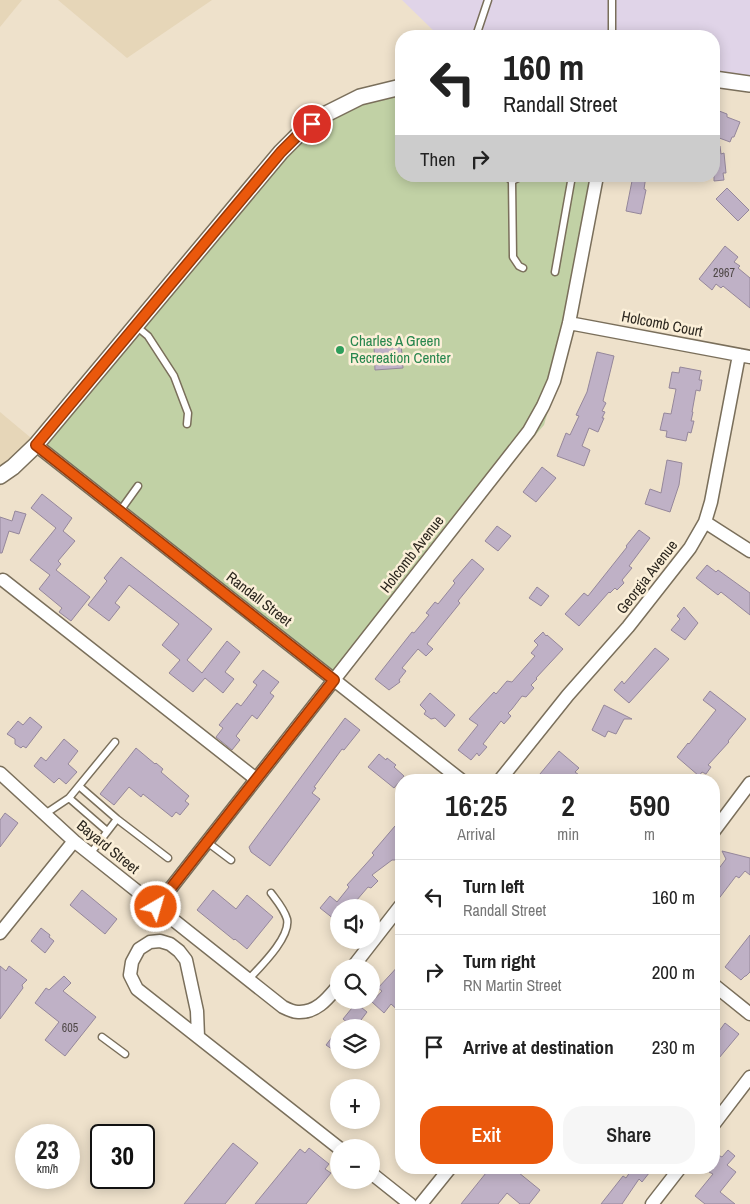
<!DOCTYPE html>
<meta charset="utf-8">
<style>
body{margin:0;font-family:"Archivo Narrow",sans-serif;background:#f6f6f6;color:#222;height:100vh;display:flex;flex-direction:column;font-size:19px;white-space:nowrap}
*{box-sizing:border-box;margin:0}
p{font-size:16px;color:#767676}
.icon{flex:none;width:28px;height:28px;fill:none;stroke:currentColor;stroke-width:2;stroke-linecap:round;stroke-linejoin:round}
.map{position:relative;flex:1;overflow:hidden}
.drawer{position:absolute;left:395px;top:774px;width:325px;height:400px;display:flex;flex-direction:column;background:#fff;border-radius:20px;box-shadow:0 2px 12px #0003}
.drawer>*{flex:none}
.banner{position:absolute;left:395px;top:30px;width:325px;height:152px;border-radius:20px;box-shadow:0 2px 12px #0003;background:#fff;color:#222;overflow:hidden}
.tools{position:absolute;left:330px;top:899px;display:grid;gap:10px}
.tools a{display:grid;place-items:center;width:50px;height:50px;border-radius:50%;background:#fff;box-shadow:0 2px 12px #0003;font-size:25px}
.speed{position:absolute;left:15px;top:1124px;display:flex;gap:10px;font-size:25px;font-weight:700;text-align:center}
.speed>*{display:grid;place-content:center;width:65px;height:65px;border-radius:50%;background:#fff;box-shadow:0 2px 12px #0003;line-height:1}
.speed small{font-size:12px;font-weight:400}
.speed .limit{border:2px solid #111;border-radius:8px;background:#fff;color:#111}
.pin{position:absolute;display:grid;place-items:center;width:42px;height:42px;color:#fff;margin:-21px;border:2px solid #fff;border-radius:50%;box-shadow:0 1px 5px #0007}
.me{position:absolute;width:55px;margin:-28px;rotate:38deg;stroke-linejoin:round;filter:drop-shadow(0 0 4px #0008)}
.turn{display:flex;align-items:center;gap:18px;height:105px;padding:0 25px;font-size:22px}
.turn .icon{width:65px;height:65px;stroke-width:2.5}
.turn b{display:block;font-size:35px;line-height:42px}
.then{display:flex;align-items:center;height:48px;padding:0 25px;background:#0003;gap:10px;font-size:19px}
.eta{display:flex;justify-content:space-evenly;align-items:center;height:85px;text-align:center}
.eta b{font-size:30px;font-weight:600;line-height:35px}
.action{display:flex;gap:10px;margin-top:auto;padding:10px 25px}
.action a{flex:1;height:58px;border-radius:20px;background:#ea580c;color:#fff;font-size:20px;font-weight:600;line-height:58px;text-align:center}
.action a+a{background:#f6f6f6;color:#222}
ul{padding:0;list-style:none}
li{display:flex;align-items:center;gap:15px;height:75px;padding:0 25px;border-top:1px solid #e0e0e0}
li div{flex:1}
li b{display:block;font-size:19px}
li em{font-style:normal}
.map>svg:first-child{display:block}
</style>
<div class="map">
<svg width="750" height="1204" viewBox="0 0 750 1204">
<rect width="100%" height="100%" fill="#eee1cb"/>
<path fill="#e0d4e8" d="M402 0H750V86L714 81V36H439Z"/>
<path fill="#e6d6b8" d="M0 0H22L0 27Z
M58 0H212L127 58Z
M0 412 37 443 0 487Z"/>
<path fill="#c1d1a5" d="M390 81H401V176H592L586 212 580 299 544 425 332 672 37 443 163 294 302 115Z"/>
<path fill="#bfb1c6" stroke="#95879b" d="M714 109 727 114V117L740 122 734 137H732L730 142 714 136Z
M720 146 721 154 724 153 726 173H723L724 180 714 181V147Z
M633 176H646L644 189 646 190 641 214 626 211Z
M727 188 749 210 738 221 716 199Z
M725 246 738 257 734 262 740 266 738 268 750 278V308L723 286 721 288 716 284 712 290 699 279Z
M401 343 403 368 375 370 374 345Z
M597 352 614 356 603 401 606 403 602 411 605 412 602 418H604L598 432 589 428 582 446 590 450 584 466 557 456 566 433 570 435 579 416 576 415 587 392Z
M680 367 701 371 699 380H702L700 391 696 390 692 412H693L691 421H694L691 433 688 432 686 441 666 437 667 431 660 430 664 413 671 414 676 389 669 388 672 372 679 373Z
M667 460 682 463 679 485 670 512 645 504 650 489 661 493Z
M542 467 556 478 536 502 523 492Z
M42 494 72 518 63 531 75 541 58 561 61 564 56 570 90 597 71 621 59 612 62 608 39 589 50 575 30 560 56 528 31 508Z
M15 511 26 514 19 534 9 531 2 553H0V517L12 521Z
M497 526 511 536 498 551 485 541Z
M639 530 650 538 629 566 632 568 622 580 624 583 617 590 615 588 610 593 609 592 579 626 565 614 584 593 588 596 627 547 626 546Z
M121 557 187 609 212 629 187 660 202 673 227 641 240 652 225 672 234 679 223 693 205 678 193 692 169 673 180 660 162 645 179 624 129 585 115 603 120 607 109 621 88 605 107 581 104 578Z
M472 559 484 569 458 601 460 603 427 644 433 649 426 656 418 649 402 668 406 671 399 680 400 682 389 690 375 679 412 632 414 633 429 615 426 613 435 602 438 604 455 583 453 581Z
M707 565 716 572 718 570 750 593V615L721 592 718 595 696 578Z
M537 587 549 596 541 606 529 598Z
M684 607 698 623 685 640 671 630 680 619 677 616Z
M543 632 546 636 547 635 563 649 536 678 537 679 531 685 534 688 526 697 522 696 512 709 508 713 511 716 504 724 501 721 483 744 487 747 479 756 477 753 471 760 458 750 478 725 469 719 494 692 496 694 507 681 512 682 535 656 531 653 538 645 534 641Z
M655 648 669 659 629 703 614 690 622 681 624 684Z
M263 670 279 682 270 693 274 696 257 719 252 715 236 736 240 740 232 750 216 737 223 728 219 725 237 703 241 706 257 685 253 682Z
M710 691 746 719 728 741 729 742 708 765 711 767 706 774 702 772 699 776 677 757 688 743 689 744 716 710 703 700Z
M430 693 455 715 445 727 435 718 431 719 424 714 426 711 420 705Z
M604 705 632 719H624L616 734 608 731 605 737 592 730Z
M30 717 42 727 26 748 23 746 21 748 15 744V739L7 734 18 721 23 725Z
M345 718 360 730 344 750 342 749 314 787 316 788 312 793 320 799 270 866 251 852 249 847Z
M64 739 78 751 68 764 77 772 66 784 59 778 54 783 34 766 41 757 46 761Z
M136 748 155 764 156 763 163 769 161 772 189 796 185 801 189 804 180 815 176 812 172 817 143 794 141 797 129 787 114 805 100 794Z
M559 751 579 768 575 772 586 780H535Z
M379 754 386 760 387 758 396 765 394 767 404 776 394 788 368 767Z
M5 813 18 823 0 847V820Z
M395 826 401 832V853L395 860H392L372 875 378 881 371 888 368 887 350 908H339V923L320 908 330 896 337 902 349 887 347 885 374 855 372 853Z
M722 851 750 858V875L745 871 739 878 736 876 714 905V875L726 859Z
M82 890 117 919 105 934 70 905Z
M213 890 236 909 247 895 273 917 247 949 235 939 234 940 197 910Z
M41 928 50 935 49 937 54 941 45 953 31 941Z
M750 935V972L746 976H745L741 980 725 967Z
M401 963V1013L391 1004 384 1013 372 1002 382 991 378 988Z
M0 966 6 971 9 966 27 980 22 985 23 988 0 1019Z
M64 976 71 983 63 991 96 1017 65 1056 45 1040 59 1022 35 1003 46 988 49 990Z
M356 1003 367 1012 355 1028H354L343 1019Z
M725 1023 739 1034 719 1058 714 1054V1038Z
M339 1028V1054L326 1045Z
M233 1143 258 1163 225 1204H184Z
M309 1148 329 1164 325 1169 331 1173 306 1204H255L300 1149 305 1153Z
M728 1150 735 1156 727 1165 736 1172 720 1192 735 1204H705L695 1196 713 1174 709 1172 714 1168V1160L718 1155 722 1157Z
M490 1168H513L540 1190 529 1204H520L507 1193 498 1204H461Z
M625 1168H653L642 1182 639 1179 622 1204H601L623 1176 626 1178 630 1172Z"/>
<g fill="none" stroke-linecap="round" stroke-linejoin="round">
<defs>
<path id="service" d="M476 36 488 0
M612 36V0
M506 176 512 181 513 257 519 266 523 268
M512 181 522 176
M555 272 572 176
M136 326 148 336 174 376 188 413 187 424
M120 511 138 486
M79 786 117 819 168 858
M69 798 107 831
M45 814 69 798 115 742
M207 842 231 860
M90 854 117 819
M248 980C260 967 291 937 287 919 284 909 277 901 271 893
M102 1037 125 1054"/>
<path id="minor" d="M569 323 750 357
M36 445 461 780
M705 522 750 551
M3 580 256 779
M0 773 74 841 283 1007C287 1009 293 1012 298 1012 317 1013 328 998 339 985
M500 780 568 695 628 627 690 548 705 522 711 502 739 355
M714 831 750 783
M156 907 529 431 543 406 554 381 569 323 597 176
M0 933 74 841
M352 968 401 905
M714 985 750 1014
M198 1037 197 1011 186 960 179 951 170 944 160 941 150 942 139 949 132 962 130 975 137 989 339 1148
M714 1124 750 1077
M371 1173 410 1204
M421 1204 450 1168
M652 1204 680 1168"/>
<path id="tertiary" d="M714 79 750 84
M0 476 13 467 36 445 281 152 300 133 324 115 360 97 401 87"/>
</defs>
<use href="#service" stroke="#7a6f5b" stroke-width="9"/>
<use href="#minor" stroke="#7a6f5b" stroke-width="15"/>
<use href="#tertiary" stroke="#7a6f5b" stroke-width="18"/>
<use href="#service" stroke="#fff" stroke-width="6"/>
<use href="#minor" stroke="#fff" stroke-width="12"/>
<use href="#tertiary" stroke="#fff" stroke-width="15"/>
</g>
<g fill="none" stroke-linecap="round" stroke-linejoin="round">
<defs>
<path id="route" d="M156 907 334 680 36 445 281 152 300 133 312 124"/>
</defs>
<use href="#route" stroke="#983908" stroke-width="12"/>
<use href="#route" stroke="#ea580c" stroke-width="9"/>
</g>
<circle fill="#2e9e5b" stroke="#fbefd8" stroke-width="2" cx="340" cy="350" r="5"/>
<g text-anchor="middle" stroke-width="5" stroke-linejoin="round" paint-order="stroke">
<g font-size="12" fill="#504948">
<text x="724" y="277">2967</text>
<text x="70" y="1032">605</text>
</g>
<g font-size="15" fill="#2b261e" stroke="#fbefd8">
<text transform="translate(662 324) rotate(11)" y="5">Holcomb Court</text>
<text transform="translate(412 554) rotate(-52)" y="5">Holcomb Avenue</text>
<text transform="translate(647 577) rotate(-52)" y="5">Georgia Avenue</text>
<text transform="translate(259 599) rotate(38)" y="5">Randall Street</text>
<text transform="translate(108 847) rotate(39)" y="5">Bayard Street</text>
</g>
<g font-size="15" fill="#27864d" stroke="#fbefd8" text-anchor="start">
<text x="350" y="346">Charles A Green<tspan x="350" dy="17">Recreation Center</tspan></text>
</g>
</g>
</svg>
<div class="tools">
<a><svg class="icon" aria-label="sound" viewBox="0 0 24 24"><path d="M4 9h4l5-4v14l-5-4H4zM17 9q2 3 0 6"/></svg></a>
<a><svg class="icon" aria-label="search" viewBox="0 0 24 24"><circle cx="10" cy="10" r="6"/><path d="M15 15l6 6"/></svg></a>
<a><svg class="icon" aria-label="layers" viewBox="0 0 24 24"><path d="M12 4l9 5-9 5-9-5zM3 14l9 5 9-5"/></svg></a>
<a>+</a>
<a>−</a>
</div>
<div class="speed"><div>23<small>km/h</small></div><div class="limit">30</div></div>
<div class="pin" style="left:312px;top:124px;background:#d93025"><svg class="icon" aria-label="arrive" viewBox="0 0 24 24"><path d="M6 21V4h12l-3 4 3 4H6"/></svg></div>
<svg class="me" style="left:156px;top:907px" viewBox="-20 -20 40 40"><circle r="17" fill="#ea580c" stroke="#fff" stroke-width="3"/><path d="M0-11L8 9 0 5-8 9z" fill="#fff"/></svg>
<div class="banner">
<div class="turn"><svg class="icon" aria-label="left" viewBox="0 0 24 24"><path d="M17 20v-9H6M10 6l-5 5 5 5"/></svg><div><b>160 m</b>Randall Street</div></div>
<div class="then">Then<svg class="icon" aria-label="right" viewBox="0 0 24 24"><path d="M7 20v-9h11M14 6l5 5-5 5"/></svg></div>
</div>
<section class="drawer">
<div class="eta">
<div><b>16:25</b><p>Arrival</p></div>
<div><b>2</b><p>min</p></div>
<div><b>590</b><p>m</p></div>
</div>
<ul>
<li><svg class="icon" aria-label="left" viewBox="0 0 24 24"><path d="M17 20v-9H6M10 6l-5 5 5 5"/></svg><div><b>Turn left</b><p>Randall Street</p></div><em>160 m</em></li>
<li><svg class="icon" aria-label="right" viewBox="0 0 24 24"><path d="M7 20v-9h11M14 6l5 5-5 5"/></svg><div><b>Turn right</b><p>RN Martin Street</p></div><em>200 m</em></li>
<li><svg class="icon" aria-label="arrive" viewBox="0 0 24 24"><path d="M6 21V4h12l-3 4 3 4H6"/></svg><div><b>Arrive at destination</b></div><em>230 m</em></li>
</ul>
<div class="action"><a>Exit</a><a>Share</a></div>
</section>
</div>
